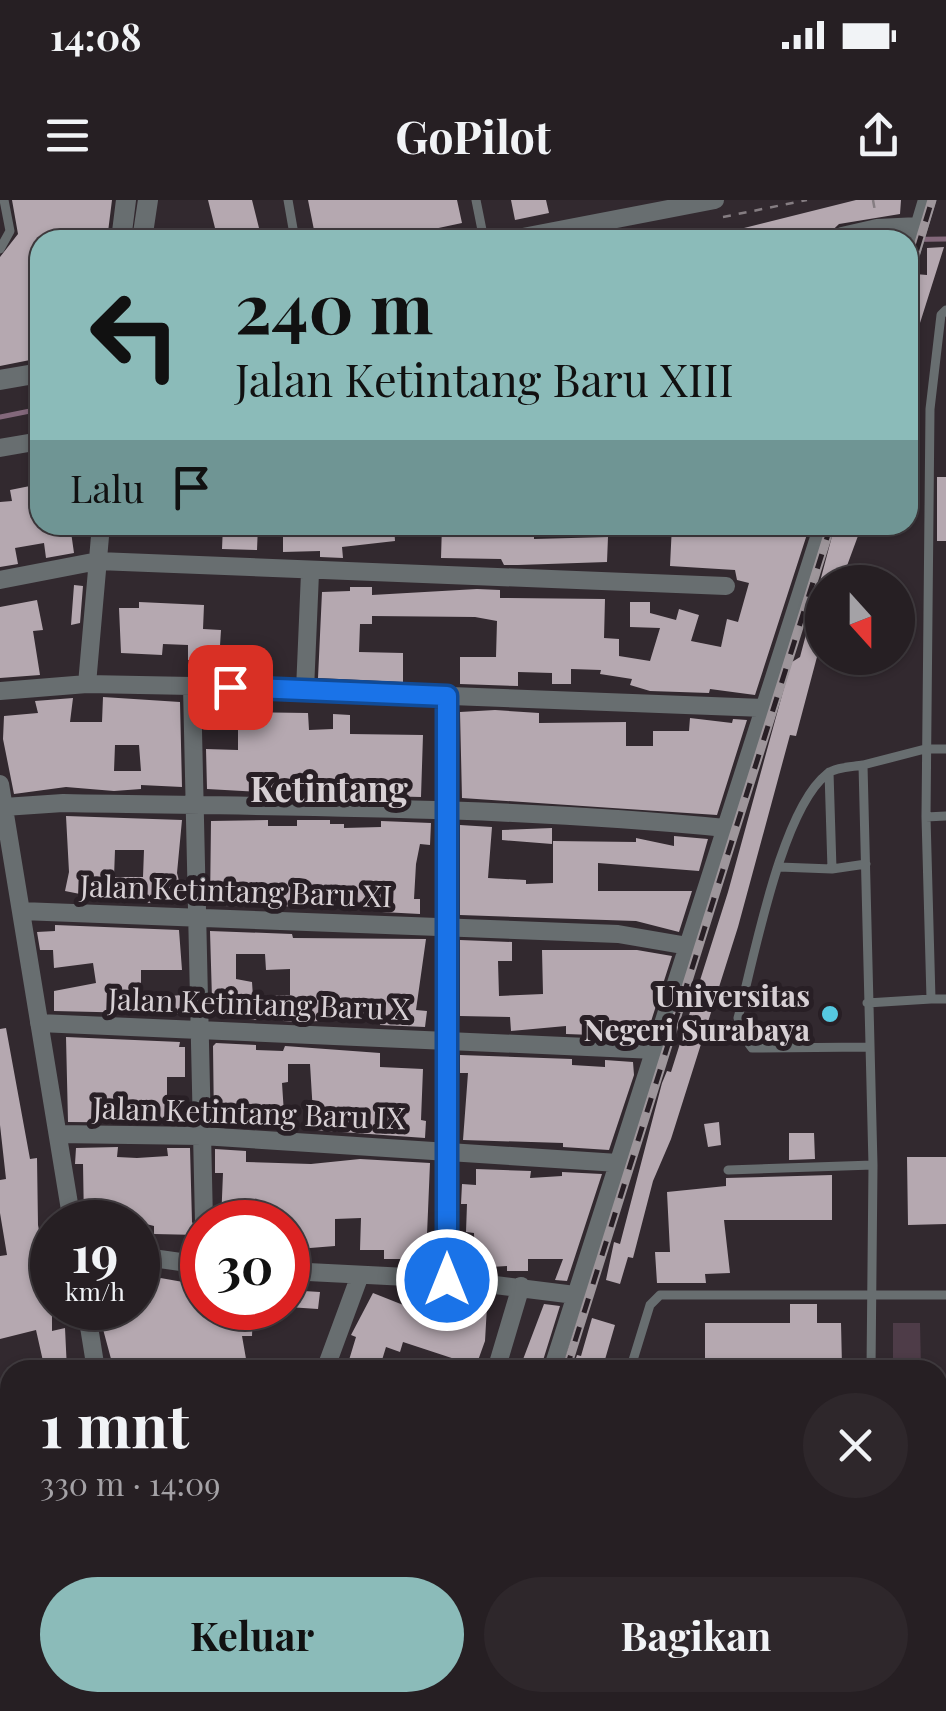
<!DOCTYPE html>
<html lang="id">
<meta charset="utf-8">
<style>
body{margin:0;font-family:"Playfair Display",serif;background:#2e272b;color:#f1f3f6;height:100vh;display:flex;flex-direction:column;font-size:38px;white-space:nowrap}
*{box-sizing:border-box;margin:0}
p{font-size:32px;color:#a4a2a6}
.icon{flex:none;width:55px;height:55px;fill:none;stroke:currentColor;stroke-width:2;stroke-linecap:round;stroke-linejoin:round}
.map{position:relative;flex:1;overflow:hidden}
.sheet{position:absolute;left:0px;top:1160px;width:948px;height:352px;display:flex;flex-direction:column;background:#261f23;border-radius:30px 30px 0 0;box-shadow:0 2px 8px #0004,0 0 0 2px #423d41}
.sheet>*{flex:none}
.hud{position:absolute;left:30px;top:30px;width:888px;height:305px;border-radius:30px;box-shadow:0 2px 8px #0004,0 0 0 2px #423d41;background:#8bbbb9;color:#111;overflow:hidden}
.needle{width:65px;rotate:159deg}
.fabs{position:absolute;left:805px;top:365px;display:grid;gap:20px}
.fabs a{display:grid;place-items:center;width:110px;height:110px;border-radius:50%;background:#261f23;box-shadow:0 2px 8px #0004,0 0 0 2px #423d41;font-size:50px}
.speed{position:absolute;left:30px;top:1000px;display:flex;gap:20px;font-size:50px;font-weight:700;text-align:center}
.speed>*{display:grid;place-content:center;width:130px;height:130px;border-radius:50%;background:#261f23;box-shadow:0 2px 8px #0004,0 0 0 2px #423d41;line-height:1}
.speed small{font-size:25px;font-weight:400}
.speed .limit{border:15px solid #d22;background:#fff;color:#111}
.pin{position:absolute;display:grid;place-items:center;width:85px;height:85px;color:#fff;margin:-42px;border-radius:20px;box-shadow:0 5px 15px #0006}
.me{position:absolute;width:110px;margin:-55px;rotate:0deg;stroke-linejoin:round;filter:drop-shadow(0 0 8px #0008)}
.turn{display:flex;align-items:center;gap:35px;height:210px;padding:0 40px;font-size:45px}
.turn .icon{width:130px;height:130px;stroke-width:2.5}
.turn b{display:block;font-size:70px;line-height:85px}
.then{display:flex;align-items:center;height:95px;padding:0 40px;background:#0003;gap:20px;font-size:38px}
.round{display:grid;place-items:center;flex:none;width:105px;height:105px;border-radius:52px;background:#2e272b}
.overview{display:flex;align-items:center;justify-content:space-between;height:170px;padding:0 40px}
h1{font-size:60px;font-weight:700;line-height:75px}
.button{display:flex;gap:20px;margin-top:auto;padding:20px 40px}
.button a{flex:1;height:115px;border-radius:60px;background:#8bbbb9;color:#111;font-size:40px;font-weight:700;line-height:115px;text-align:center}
.button a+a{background:#2e272b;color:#f1f3f6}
.status{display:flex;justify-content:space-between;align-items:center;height:70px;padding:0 50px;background:#261f23;direction:ltr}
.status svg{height:28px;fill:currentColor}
header{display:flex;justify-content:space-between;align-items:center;height:130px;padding:0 40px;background:#261f23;font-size:45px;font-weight:700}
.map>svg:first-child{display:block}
</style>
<div class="status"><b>14:08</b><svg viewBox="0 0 49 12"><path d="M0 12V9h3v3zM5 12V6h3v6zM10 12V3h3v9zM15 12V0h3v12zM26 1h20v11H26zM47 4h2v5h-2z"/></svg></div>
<header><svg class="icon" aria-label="menu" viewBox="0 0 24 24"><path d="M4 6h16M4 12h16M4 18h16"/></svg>GoPilot<svg class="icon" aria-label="share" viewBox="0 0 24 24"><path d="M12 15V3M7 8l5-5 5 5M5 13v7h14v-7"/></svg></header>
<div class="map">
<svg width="946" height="1511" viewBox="0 0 946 1511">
<rect width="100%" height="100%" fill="#32292f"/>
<path fill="#4e3c48" d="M893 1123H920L921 1170H893Z"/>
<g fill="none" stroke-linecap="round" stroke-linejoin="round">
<path stroke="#83687b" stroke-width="5" d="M875 40 946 39
M0 217 40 209"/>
</g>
<path fill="#b5a8b0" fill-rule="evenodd" d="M12 0H112L107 40H40V158L0 166V57L18 34Z
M208 0H252L262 40H218Z
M308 0H457L462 23 382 40H316Z
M511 0H546L549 13 515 20Z
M856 0H901L900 14 839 24 822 40H716V35Z
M944 47 920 123 908 119 915 74 927 75V48Z
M937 277H946V341H937Z
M40 284V325H70L74 353 46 358 44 343 15 348 18 364 0 367V302L12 301 10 290Z
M223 325H258L257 350 222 349Z
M283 325H299L300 332 348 331 347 325H394L395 341 342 347 343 358 320 357V351L283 352Z
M442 325H534V339L608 337 607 362 518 365H504L501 359 441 358Z
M672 325H810L755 495 710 489 709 493 650 491 630 485 632 479 600 474 601 470 571 469V484H552V473L518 472V486L460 484V457H496L497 421 475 417 372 416V424H360L359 452 403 453V482L318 478 322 392 350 391V387H372V395L477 389 500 390V398L605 399 604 438 619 439V456L650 461 660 428 630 427V402H650V413L676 420 679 409 699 415 691 441 721 447 727 419 738 422 749 383 737 380 735 370 670 366Z
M835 325H862L841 382H822V438L796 536 790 535 738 727 671 939 653 981 633 1058 628 1057 620 1084 606 1080 614 1042 620 1044 662 883 667 871 671 872 728 692 784 488 792 462 800 457Z
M74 385 83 386 80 423 71 425Z
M37 400 43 430 33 431 40 475 0 478V407Z
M139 402 204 405 203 429 221 430 219 461 188 460V445L163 444 162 455 121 453 119 408H139Z
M103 497 180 502 182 587 141 585V589L114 591 66 587 14 594 3 539 4 516 38 513 35 501 73 498 70 522H102ZM115 545H139L141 571H114Z
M210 500H243V512L308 513 309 530 333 529V514L350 515V534L423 535 421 597 381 596V586L294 594 207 589 206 549 238 550V516H205V502Z
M495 510 539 513V523L626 522V546H653V531H689L690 518 732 523 733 519 747 520 717 615 462 598 460 512Z
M66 616 182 620 177 673 184 701 147 703V696L95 697 65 691 69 672ZM115 650H144L143 677H114Z
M268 620V626H297V620H330V624H344V628L381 627V621L431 623 430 645 420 644 416 664 414 699H420V714L382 712V707L210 706 211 621Z
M460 625 492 627 488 678 526 680V684L553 683V641L636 642V638L674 646V636L708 639 699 671 598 663V691H692L679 732 636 721 460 715Z
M552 628V644L502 640V630Z
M55 725 179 730 182 770H141V799L181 795V814L54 811V791L96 783 93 763 54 768 53 750H40L37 732 55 731Z
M210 731 292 734 293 738 426 739 416 810 427 811 425 827 380 825 381 817 303 822 283 821 282 816 256 820 218 815 219 799H212ZM236 754H265L266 770 290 769V795L253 797 252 782 236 779Z
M460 740 512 742V761H498L499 796 543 794 542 750H637L672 756 646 837 566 834V826L511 831 510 817 460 816Z
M6 828 30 959 37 958 38 1025 46 1066 52 1065V1131L65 1128 67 1170H45L36 1130 0 1139V1056L7 1055 0 1013V980L6 979 0 925V829Z
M66 837 180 842 179 847H185V877H167V907L189 912V923L68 922Z
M216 843 256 845V850L283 851 285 846 380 853V867L423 869 421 920 426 921 425 938 314 930 310 864H288V882L282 883 285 929 214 924 213 846Z
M460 855 572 859V865L605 867V860L633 862 634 875 609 950 563 947V943L463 940 468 873H460Z
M719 922 721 945 708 947 704 924Z
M789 933H814L815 959 789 960Z
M118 947 117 957 137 958 168 956 167 948H190L192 1022 199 1035 154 1034V1026L138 1022H84L83 964H75L76 948Z
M215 949 246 951V962L311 964 360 959 430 963 426 1059H384V1050H360L361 1018 335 1019V1046L310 1048 288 1049V1022H221L223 973H215Z
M907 957H946V1024L908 1025Z
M476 969 531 971 530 978 562 976V972L602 974 567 1081 555 1080 563 1059H528V1071H507V1066L475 1068 474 1033 466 1032 467 1004H461L462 984 476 985Z
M832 975V1020H724L730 1073 705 1074 706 1083H657L655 1052H670L667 992 726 986V978Z
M138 1074 200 1085 202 1108H253L252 1136H242L248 1170H114L100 1118 138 1108Z
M288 1090 320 1092 318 1109 288 1107Z
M373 1093 426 1114 427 1103 440 1107 487 1106 485 1141 476 1166 403 1142 400 1152 386 1147 379 1170H346L356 1137 351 1135Z
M544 1104 560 1106 540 1170H519Z
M790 1104H817V1123H841L842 1166 705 1167V1123H790Z
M592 1118 615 1125 604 1163 616 1166V1170H572L577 1155 581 1156Z"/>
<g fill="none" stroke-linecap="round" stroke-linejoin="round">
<path stroke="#857d82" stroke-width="2.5" stroke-dasharray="8 8" stroke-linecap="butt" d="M873 0 875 11
M723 17 807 0"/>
<path stroke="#686e70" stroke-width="9" d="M288 0 295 40
M476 0 484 40
M0 49 10 31 4 0
M863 565C852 567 835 567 827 574 781 610 754 759 738 818L744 837 752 848 869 847
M829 572 832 669
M926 617 930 209 941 115 946 110
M779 667 832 669 866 664
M931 799H946
M867 803 931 799 926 617 946 616
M728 970 873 965
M630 1170 650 1105 660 1095H946
M871 1170 873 965 863 565 925 549H946
M0 1295 10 1352
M880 1502 881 1511
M592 1505V1511"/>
<path stroke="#686e70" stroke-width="18" d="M508 40 715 0
M841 40 842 36 877 28 919 26
M908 64 927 0
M0 248 40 241
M0 380 98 361 726 386
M87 484 101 325
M192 486 204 1022
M305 490 310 373
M0 491 87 484 192 486 764 508
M447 496V1079
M0 584 72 1022
M4 607 63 603C284 607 505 606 725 628
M21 711 618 734 688 746
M39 823 655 850
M58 934 202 936 618 963
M138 1056 202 1065
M288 1071 447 1079 575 1095
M86 1108 96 1170
M325 1170 360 1075
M496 1170 521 1086
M552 1170 823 325
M0 1424 10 1422
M149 1502 150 1511
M394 1511 396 1502
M444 1511 447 1502
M546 1511V1502"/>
<path stroke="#686e70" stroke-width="20" d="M121 40 126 0
M142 40 148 0
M0 180 40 173"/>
<defs>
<path id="rail" d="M908 79 932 0
M566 1170 831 325
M460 1511 462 1502"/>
</defs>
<use href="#rail" stroke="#9e969b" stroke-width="9"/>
<use href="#rail" stroke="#281f25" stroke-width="5" stroke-dasharray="15" stroke-linecap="butt"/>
</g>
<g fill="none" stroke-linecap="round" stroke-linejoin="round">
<defs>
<path id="route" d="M230 487 447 496V1080"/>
</defs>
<use href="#route" stroke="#114b97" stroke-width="25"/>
<use href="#route" stroke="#1a73e8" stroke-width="18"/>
</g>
<circle fill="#56c9e1" stroke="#281f25" stroke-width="4" cx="830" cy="814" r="10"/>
<g text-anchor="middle" stroke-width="10" stroke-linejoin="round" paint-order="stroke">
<g font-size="30" fill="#d7d0d4" stroke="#281f25">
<text transform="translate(236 692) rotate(2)" y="10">Jalan Ketintang Baru XI</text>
<text transform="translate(259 805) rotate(2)" y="10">Jalan Ketintang Baru X</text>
<text transform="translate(249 914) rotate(2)" y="10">Jalan Ketintang Baru IX</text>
</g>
<g font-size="30" font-weight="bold" fill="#d7d0d4" stroke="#281f25" text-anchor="end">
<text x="810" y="807">Universitas<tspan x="810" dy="34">Negeri Surabaya</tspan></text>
</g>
<g font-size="35" font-weight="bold" fill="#d7d0d4" stroke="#281f25">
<text x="329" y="602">Ketintang</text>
</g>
</g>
</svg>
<div class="fabs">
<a><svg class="needle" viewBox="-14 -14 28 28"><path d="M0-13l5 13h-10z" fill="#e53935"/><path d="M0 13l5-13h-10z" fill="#a4a2a6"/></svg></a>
</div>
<div class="speed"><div>19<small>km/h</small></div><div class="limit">30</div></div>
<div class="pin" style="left:230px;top:487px;background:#d93025"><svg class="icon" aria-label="arrive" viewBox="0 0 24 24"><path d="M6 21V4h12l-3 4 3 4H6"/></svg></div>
<svg class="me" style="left:447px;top:1080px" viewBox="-20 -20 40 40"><circle r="17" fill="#1a73e8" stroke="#fff" stroke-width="3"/><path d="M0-11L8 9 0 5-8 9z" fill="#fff"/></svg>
<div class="hud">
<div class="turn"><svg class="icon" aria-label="left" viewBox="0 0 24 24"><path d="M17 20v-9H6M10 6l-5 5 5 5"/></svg><div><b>240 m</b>Jalan Ketintang Baru XIII</div></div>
<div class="then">Lalu<svg class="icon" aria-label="arrive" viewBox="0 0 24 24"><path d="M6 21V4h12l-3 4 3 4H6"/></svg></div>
</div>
<section class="sheet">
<div class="overview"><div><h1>1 mnt</h1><p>330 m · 14:09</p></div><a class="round"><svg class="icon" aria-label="close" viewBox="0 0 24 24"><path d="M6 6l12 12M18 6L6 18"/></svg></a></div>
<div class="button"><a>Keluar</a><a>Bagikan</a></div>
</section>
</div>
